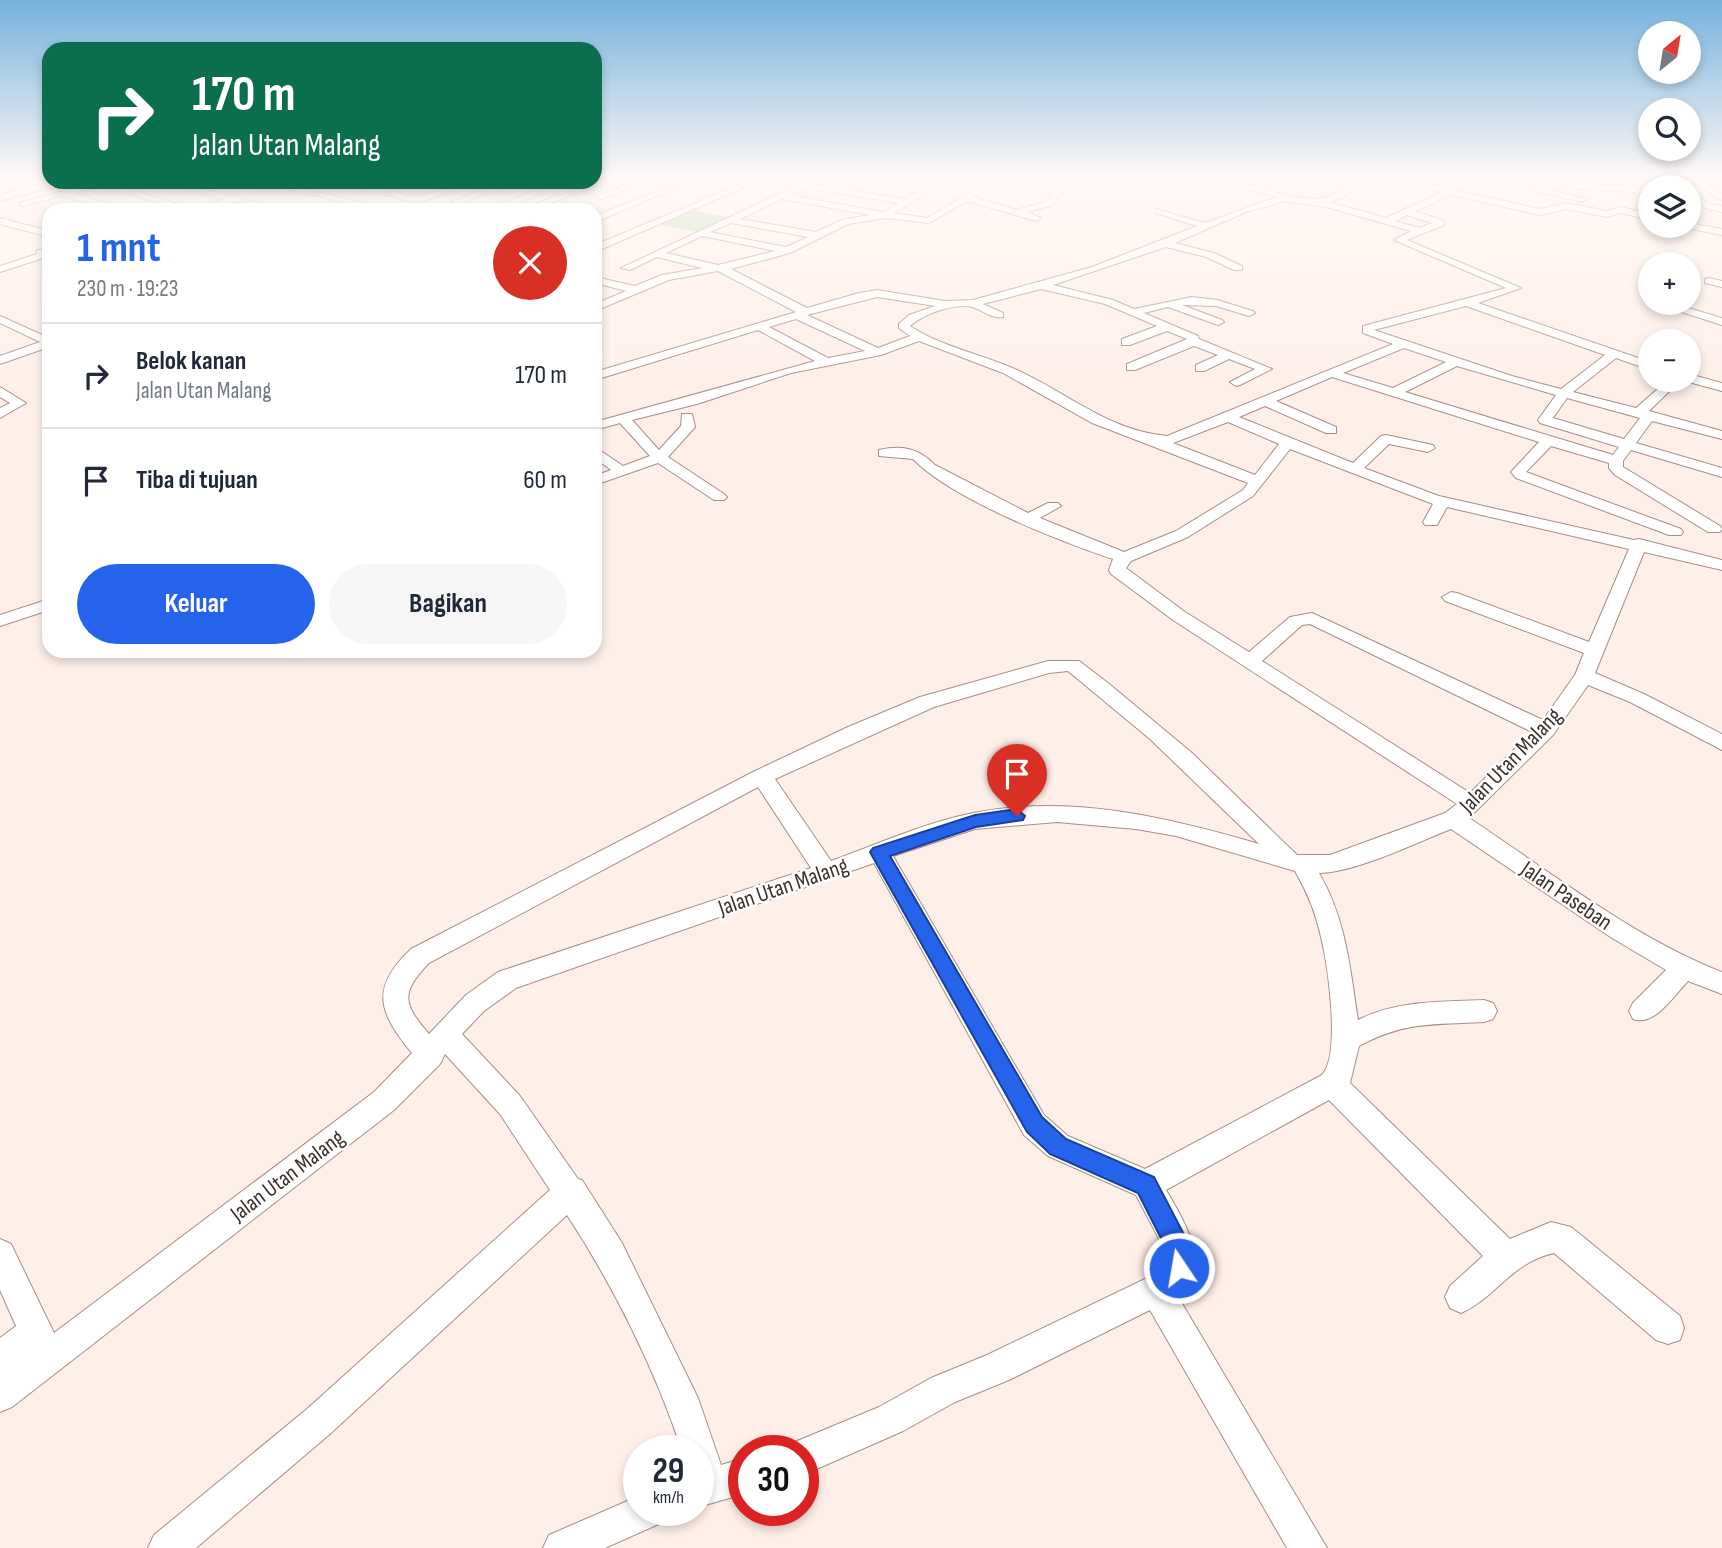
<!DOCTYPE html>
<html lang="id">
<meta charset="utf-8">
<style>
body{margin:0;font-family:"Sofia Sans Condensed",sans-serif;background:#f6f6f7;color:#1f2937;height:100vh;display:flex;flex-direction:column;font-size:26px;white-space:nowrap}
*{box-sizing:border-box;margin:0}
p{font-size:23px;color:#747a83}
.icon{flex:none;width:38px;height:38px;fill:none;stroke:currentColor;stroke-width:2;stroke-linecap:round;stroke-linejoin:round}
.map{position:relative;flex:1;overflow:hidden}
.drawer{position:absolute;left:42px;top:203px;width:560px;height:455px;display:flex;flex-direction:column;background:#fff;border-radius:21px;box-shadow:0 4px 10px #0003}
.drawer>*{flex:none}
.banner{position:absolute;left:42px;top:42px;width:560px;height:147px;border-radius:21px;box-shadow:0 4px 10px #0003;background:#0b6e4f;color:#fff;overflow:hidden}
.needle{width:46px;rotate:30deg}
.buttons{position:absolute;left:1638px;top:21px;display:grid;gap:14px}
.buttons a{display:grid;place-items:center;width:63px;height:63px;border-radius:50%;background:#fff;box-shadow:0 4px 10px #0003;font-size:35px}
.speed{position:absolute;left:623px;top:1435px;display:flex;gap:14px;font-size:35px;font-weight:700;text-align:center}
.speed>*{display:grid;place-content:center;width:91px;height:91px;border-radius:50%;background:#fff;box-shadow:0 4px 10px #0003;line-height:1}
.speed small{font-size:18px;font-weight:400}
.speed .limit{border:10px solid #d22;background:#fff;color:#111}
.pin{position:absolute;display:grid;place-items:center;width:60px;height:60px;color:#fff;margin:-72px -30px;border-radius:50% 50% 50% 0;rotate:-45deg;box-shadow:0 0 7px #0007}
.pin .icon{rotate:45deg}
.me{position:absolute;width:77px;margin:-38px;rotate:348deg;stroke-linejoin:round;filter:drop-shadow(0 0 5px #0008)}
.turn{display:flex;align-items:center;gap:24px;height:147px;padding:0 35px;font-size:32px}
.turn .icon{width:91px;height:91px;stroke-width:2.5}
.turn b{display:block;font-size:49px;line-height:60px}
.round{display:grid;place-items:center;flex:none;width:74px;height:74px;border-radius:37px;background:#f6f6f7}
.overview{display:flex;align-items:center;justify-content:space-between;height:119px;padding:0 35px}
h1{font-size:42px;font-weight:700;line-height:52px;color:#2563eb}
.action{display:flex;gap:14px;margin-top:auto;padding:14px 35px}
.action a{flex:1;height:80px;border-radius:42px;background:#2563eb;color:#fff;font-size:28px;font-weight:700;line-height:80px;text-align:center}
.action a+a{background:#f6f6f7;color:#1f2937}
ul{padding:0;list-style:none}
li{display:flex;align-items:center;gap:21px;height:105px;padding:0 35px;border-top:2px solid #e0e1e3}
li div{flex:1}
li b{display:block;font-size:26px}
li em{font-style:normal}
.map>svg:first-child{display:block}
</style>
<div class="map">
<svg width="1722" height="1548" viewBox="0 0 1722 1548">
<rect width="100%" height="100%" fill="#ffefe9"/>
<path fill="#b3d6a5" d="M693 210 732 218 701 233 660 225Z"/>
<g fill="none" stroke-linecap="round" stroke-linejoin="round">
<defs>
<path id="minor" d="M606 178H618L532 210 521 209Z
M642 178H654L602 199 595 197Z
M689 178H700L595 222V216Z
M755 178H766L595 252V245Z
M813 178H824L814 184 905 199 941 178H951L894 213 927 218 994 178H1004L973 197 1017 210 1047 201 1054 190 1066 181 1057 178H1106L1084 184 1075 182 1060 194 1053 205 1027 212 1041 218 1036 221 967 201 929 223 886 218 848 224 790 253 731 269 807 308 859 293 877 290 945 301 973 300 1092 267 1197 226 1156 213V209L1205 223 1276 197 1209 178C1246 178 1280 199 1317 199 1337 199 1347 178 1366 178L1342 198 1329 202 1386 218 1442 192 1386 178H1401L1540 209 1567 203 1607 211 1621 207 1650 214V220L1621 213 1607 217 1567 209 1540 215 1452 195 1415 211 1444 221V225L1407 240 1521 288 1478 303 1650 362V370L1616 358 1573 392 1636 408 1668 380H1681L1649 411 1722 431V439L1652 421 1636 443 1722 468V477L1631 450 1623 461V467L1720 526 1722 529 1720 532H1708L1615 475 1609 468V463L1551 446 1526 472 1681 529 1683 532 1681 535H1669L1516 478 1511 472 1539 442 1332 377 1276 401 1336 427V433H1326L1265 406 1239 417 1353 463 1381 436 1386 435 1433 445 1435 448 1428 452 1389 444 1364 468 1439 496 1634 540 1639 539 1722 560V570L1644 552 1595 673 1644 694 1722 734V750L1630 702 1588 685 1553 735 1469 818C1548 870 1634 938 1722 972V994L1688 981C1674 995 1655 1027 1633 1019L1629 1011 1633 1003 1666 970 1612 938 1451 829C1415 843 1357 872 1319 873 1346 919 1350 968 1358 1020 1397 1000 1441 1002 1484 1000L1493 1003 1497 1011 1493 1019 1484 1022C1434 1025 1404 1021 1359 1046L1350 1083 1510 1239 1551 1222 1571 1227 1680 1316 1684 1328 1680 1340 1668 1344 1656 1340 1554 1253C1510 1263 1496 1298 1461 1313L1450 1308 1445 1297 1450 1286 1483 1256 1329 1100 1166 1190C1184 1221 1214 1267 1177 1295L1327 1548H1287L1150 1310 1009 1380 955 1402 903 1431 803 1475V1451H788L790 1444 879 1407 931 1378 987 1355 1145 1279 1165 1263 1159 1239 1136 1195 1048 1156 1024 1135 874 863 516 988 484 1011 462 1034 520 1096 578 1179 582 1180 622 1243 698 1398 721 1465 744 1458V1494L698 1507V1451H682C656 1371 613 1285 567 1215L331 1433 196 1548H148L154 1535 307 1409 550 1190 500 1114 445 1054 440 1064 394 1110 12 1407 0 1412V1338L16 1326 0 1290V1239L11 1244 54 1333 374 1092 412 1053C378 1012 370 988 411 949L755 771 848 727 920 697 1048 661H1079L1108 683 1192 753 1297 855H1330L1445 813 1457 804 1173 620 1111 574 1109 570 1113 559C1059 541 952 499 913 459L879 456V450C902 445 918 448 935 465L1028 513 1048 503H1058L1061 506 1040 518 1124 552 1176 531 1243 490 1248 483 1092 423 1003 373 919 341 881 355 791 373 697 404 632 420 659 450 681 426 682 414H692L695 427 668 457 724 494 727 497 724 500H714L658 463 595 485V476L611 470 595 458V447L623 466 650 456 620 423 595 430V422L815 361 758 330 595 380V372L796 312 718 271 669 280 595 311V304L626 291 595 283V277L635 286 662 275 702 268 657 257 630 270 621 268ZM806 188 898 203 884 212 790 195ZM782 199 870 215 842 220 816 232 740 219ZM1286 201 1330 208 1411 231 1394 240 1506 288 1363 326V333L1393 344 1167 436C1107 431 1063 389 1010 367 977 353 940 346 910 326 923 314 954 303 972 307 983 310 991 319 1003 317V313L983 304 1041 289 1105 304 1157 326 1122 339V345H1130L1167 331 1187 339 1127 364V370H1135L1194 346 1218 355 1196 365V371H1204L1229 359 1255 369 1230 382 1236 386 1240 385 1272 369 1199 339 1198 336 1144 313 1168 307 1218 325 1224 322 1222 320 1182 305 1216 306 1249 316 1255 313 1253 311 1217 300 1192 297 1134 309 1113 300 1053 285 1166 247 1206 257 1234 270H1242V266L1214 253 1175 243 1246 212ZM1407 215 1432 223 1420 228 1395 221ZM731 223 808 237 786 247 710 232ZM702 236 775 251 718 265 666 253ZM877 297 935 306 909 315 899 324V328L910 336 878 348 807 315ZM1466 306 1605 355 1561 389 1512 376 1374 330ZM796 319 865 351 828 358 769 327ZM1404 348 1446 362 1393 388 1343 373ZM1457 366 1556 395 1538 420 1540 423 1619 447 1613 455 1405 392ZM1567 398 1640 418 1624 439 1553 418ZM1228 422 1279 444 1255 475 1173 443ZM1290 449 1433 504 1423 522 1425 525H1437L1447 507 1629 549 1589 642 1457 593 1451 592 1442 597 1445 601 1584 653 1575 675 1543 720 1312 613 1290 617 1249 652 1185 612 1126 568 1131 561 1188 537 1253 496ZM1310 624 1532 732 1470 793 1262 661 1302 625ZM1068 671 1150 739 1259 844C1167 817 1070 794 973 813 924 823 878 844 831 861L775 779 934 707 1049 673ZM758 787 811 868 498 972 466 995 429 1034C403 1004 400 993 429 963ZM1057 822 1136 829 1176 836 1295 871C1307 892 1316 913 1321 937 1328 965 1341 1055 1322 1075L1145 1169 1068 1136 1044 1115 893 856 975 829Z
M1479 178H1495L1587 199 1583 202Z
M1654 178H1664L1678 187H1668Z
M1685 178H1695L1722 193V200Z
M97 182H112L110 184 176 203 172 206 99 187 72 193 130 210H115L62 196 23 206 19 203Z
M160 182H175L288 210C270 210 248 200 233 202 218 203 205 210 189 210L224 199Z
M236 182H251L278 190 274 193Z
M258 182H274L394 210H377Z
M333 182H349L418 197 464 182H477L418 203Z
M507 182H519L458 204 451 202Z
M1566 183 1650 187V193L1563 188Z
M38 185 41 190 0 201V195Z
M539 189 542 194 505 207 501 204Z
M1689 193 1710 204 1722 206V212L1704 208 1689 199Z
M0 218 49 231V237L0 224Z
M1689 223 1722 229V235L1686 228 1684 226H1689Z
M37 250H45L49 256 0 272V266L37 254Z
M1709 278 1722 281V287L1705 283V279Z
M1685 307 1722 318V325L1681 312 1679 310Z
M0 316 49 338V347L0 364V356L40 342 0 323Z
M1689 374 1722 383V391L1685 381 1689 380Z
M0 387 26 403 0 418V408L10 403 0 397Z
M49 599V610L0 626V615Z
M639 1496V1510H666L661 1523 605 1548H543L549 1535Z"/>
</defs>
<use href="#minor" stroke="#a68e85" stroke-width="2"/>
<use href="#minor" fill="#fff" fill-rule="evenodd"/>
</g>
<linearGradient id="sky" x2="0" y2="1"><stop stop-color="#76b2dd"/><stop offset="0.45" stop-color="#fff8f5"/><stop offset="1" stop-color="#fff8f5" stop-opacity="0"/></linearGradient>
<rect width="1722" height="395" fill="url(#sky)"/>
<path fill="#2563eb" stroke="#184099" stroke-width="2" d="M1017 809 1025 816 1023 820 976 827 890 856 1042 1117 1066 1139 1154 1177 1190 1246 1191 1268 1188 1277 1179 1280 1171 1277 1167 1268 1166 1248 1138 1193 1050 1154 1027 1132 870 852 873 848 975 815Z"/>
<g text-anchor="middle" stroke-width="5" stroke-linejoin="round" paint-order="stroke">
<g font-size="23" fill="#3b312d" stroke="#fff">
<text transform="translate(1510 760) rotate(-46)" y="8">Jalan Utan Malang</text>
<text transform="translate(783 886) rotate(-19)" y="8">Jalan Utan Malang</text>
<text transform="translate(1567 895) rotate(34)" y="8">Jalan Paseban</text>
<text transform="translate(287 1175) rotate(-37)" y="8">Jalan Utan Malang</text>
</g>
</g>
</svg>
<div class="buttons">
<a><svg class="needle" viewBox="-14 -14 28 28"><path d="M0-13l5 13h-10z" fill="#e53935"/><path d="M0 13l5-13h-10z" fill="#747a83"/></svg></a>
<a><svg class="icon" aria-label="search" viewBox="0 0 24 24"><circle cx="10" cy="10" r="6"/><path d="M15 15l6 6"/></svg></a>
<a><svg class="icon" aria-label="layers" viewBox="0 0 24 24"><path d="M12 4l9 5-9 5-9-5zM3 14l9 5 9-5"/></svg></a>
<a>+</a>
<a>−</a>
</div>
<div class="speed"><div>29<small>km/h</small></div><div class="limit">30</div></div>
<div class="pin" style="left:1017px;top:816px;background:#d93025"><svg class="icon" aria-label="arrive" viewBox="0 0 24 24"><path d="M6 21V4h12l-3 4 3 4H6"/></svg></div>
<svg class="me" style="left:1179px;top:1268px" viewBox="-20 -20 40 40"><circle r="17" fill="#2563eb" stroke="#fff" stroke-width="3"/><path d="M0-11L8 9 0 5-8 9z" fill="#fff"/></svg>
<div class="banner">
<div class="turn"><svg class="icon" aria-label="right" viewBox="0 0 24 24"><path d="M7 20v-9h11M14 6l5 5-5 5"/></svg><div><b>170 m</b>Jalan Utan Malang</div></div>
</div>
<section class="drawer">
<div class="overview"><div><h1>1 mnt</h1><p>230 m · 19:23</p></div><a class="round" style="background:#d93025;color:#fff"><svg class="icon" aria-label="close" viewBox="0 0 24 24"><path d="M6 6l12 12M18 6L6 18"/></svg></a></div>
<ul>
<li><svg class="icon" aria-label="right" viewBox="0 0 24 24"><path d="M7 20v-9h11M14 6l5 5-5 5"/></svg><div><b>Belok kanan</b><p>Jalan Utan Malang</p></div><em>170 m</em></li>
<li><svg class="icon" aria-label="arrive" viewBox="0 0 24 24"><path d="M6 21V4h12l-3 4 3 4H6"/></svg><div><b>Tiba di tujuan</b></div><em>60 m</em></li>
</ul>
<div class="action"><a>Keluar</a><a>Bagikan</a></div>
</section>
</div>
